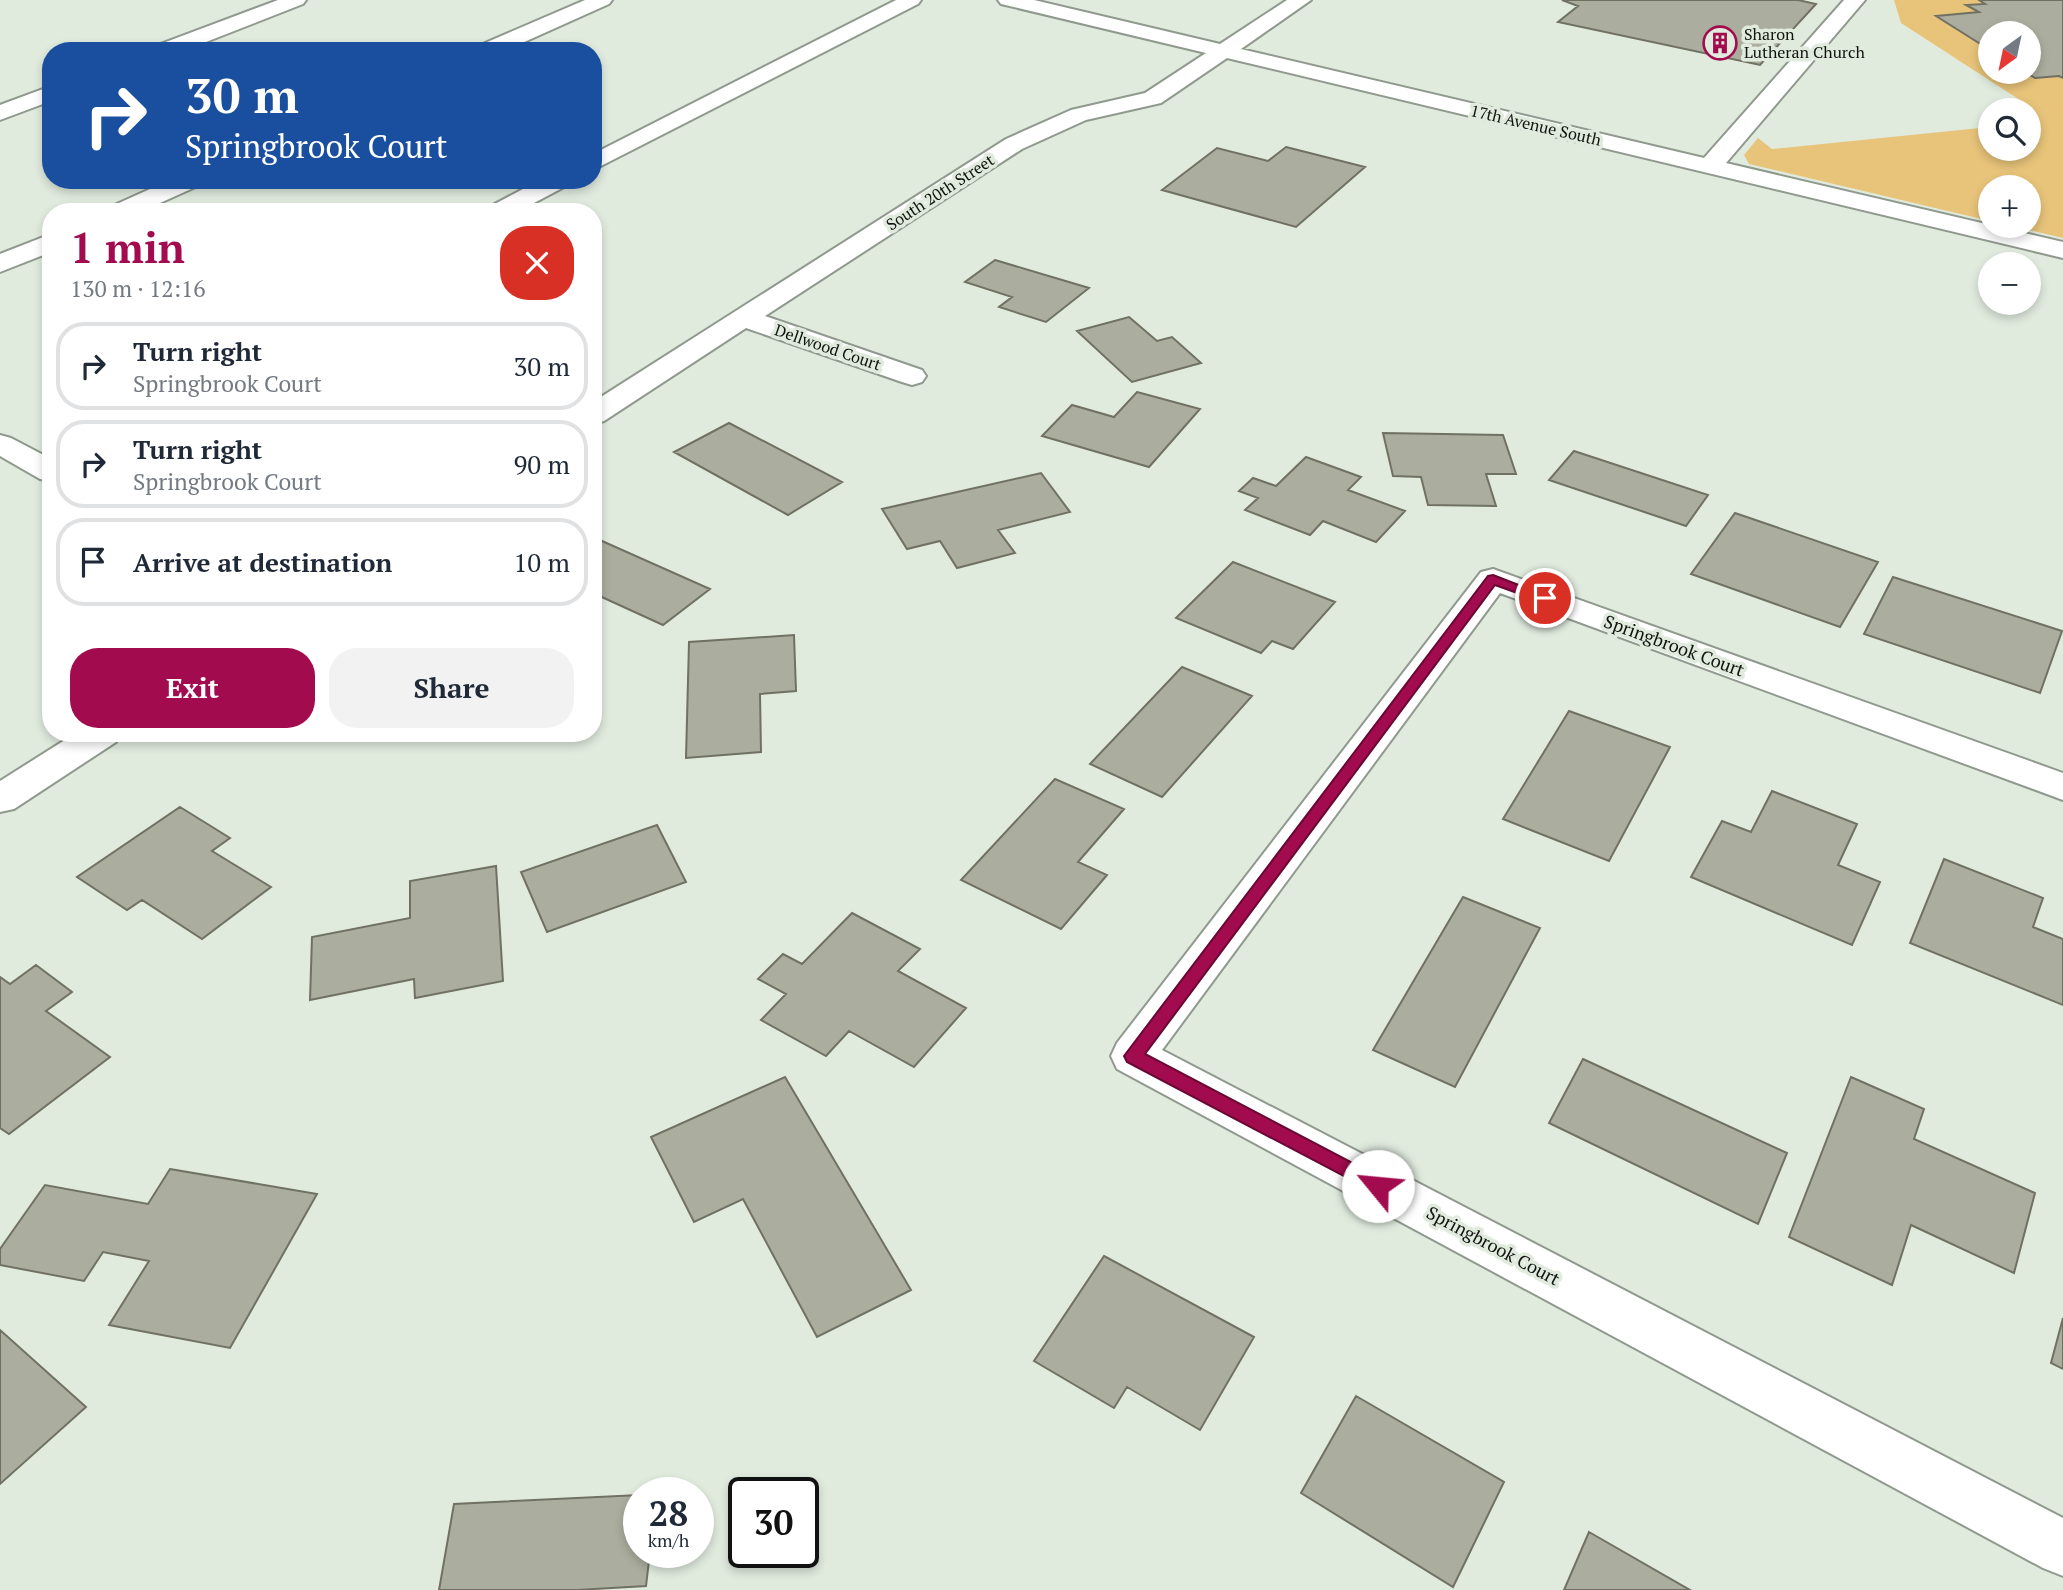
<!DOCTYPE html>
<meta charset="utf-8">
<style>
body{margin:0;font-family:"PT Serif",serif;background:#f2f2f3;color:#1f2937;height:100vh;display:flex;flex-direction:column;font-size:26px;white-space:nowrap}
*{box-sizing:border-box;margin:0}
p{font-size:23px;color:#747a83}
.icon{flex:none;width:38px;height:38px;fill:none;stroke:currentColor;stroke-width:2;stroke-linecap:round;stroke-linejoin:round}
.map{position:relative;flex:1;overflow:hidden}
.details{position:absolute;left:42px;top:203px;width:560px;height:539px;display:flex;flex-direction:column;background:#fff;border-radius:28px;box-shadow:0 4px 10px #0003}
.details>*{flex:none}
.banner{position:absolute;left:42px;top:42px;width:560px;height:147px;border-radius:28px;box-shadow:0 4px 10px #0003;background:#1a4fa0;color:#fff;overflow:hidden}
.needle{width:46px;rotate:213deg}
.controls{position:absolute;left:1978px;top:21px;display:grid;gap:14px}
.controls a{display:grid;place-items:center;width:63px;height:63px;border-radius:50%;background:#fff;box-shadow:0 4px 10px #0003;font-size:35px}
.speed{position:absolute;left:623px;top:1477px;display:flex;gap:14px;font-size:35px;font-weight:700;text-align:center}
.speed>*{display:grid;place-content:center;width:91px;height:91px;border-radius:50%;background:#fff;box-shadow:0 4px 10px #0003;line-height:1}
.speed small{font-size:18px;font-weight:400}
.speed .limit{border:4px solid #111;border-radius:10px;background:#fff;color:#111}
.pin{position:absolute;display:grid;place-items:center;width:60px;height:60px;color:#fff;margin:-30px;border:4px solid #fff;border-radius:50%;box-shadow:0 2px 7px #0007}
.me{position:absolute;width:77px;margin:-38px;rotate:298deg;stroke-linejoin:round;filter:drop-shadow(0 0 5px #0008)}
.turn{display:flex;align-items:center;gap:24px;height:147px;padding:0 28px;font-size:32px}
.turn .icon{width:91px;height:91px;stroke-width:2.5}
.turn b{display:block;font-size:49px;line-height:60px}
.round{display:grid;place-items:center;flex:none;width:74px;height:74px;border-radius:28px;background:#f2f2f3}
.summary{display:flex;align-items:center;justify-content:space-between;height:119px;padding:0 28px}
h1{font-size:42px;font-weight:700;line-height:52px;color:#a20c4f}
.button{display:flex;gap:14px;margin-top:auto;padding:14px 28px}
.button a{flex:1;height:80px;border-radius:28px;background:#a20c4f;color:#fff;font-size:28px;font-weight:700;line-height:80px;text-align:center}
.button a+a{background:#f2f2f3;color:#1f2937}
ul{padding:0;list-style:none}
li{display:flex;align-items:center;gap:21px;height:88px;margin:0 14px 10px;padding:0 14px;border:4px solid #e0e1e3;border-radius:28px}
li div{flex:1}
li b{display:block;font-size:26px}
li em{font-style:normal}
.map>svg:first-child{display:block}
</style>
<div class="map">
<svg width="2063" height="1590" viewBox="0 0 2063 1590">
<rect width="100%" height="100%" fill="#e0ebde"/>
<path fill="#e8c47a" d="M1894 0H1979L1985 4 1967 5 1979 12 1937 17 1990 50V72H2025L2035 78 2059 76 2063 78V238L2012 226H2028V187H1990V221L1749 164 1744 155 1758 138 1772 149 1990 127V149H2028V110H1997L1999 105 2023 102 1901 23Z"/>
<path fill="#abad9e" stroke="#707163" stroke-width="2" d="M1562 0H1798L1816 4 1760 65 1558 22 1578 6Z
M1979 0H2063V78L2059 76 2035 78 2025 72H2028V33H1990V50L1936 16 1979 12 1966 5 1985 4Z
M1286 147 1365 167 1296 227 1162 190 1217 148 1268 161Z
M995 260 1089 288 1046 322 999 307 1012 297 965 282Z
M1129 317 1157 341 1172 337 1201 363 1132 382 1077 331Z
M1137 392 1200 409 1149 467 1042 436 1072 405 1114 417Z
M729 423 842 482 788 515 674 452Z
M1383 433 1503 435 1516 474H1486L1496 506 1428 505 1421 477 1393 476Z
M1574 451 1708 495 1686 526 1549 480Z
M1306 457 1361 477 1348 490 1405 511 1376 542 1323 521 1310 535 1245 510 1258 498 1239 491 1253 478 1276 486Z
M1041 473 1070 512 998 530 1015 553 957 568 940 541 907 549 882 509Z
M1735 513 1878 562 1840 627 1691 574Z
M593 537 710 589 663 625 593 593Z
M1233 562 1335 602 1293 649 1272 641 1261 653 1176 618Z
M1893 577 2062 631 2040 693 1864 634Z
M794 635 796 691 760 694 761 752 686 758 689 642Z
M1182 667 1252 696 1162 797 1090 764Z
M1569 711 1670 747 1609 861 1503 819Z
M1055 779 1124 809 1078 862 1107 875 1061 929 961 880Z
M1772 791 1857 824 1838 865 1880 882 1852 945 1691 877 1722 821 1751 832Z
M180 807 230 838 212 851 271 887 202 939 142 900 127 910 77 877Z
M657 825 686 882 547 932 521 872Z
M1944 859 2043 898 2033 927 2063 939V1005L1910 943Z
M496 866 503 981 415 998 414 979 310 1000 312 937 410 918V881Z
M1463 897 1540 928 1455 1087 1373 1050Z
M852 913 920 949 898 971 966 1008 914 1067 849 1031 826 1056 761 1020 786 994 758 979 783 954 802 964Z
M36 965 72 992 46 1011 110 1057 9 1134 0 1128V977L10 984Z
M1583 1059 1787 1153 1758 1224 1549 1123Z
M785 1077 911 1290 817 1337 743 1199 694 1222 651 1137Z
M1851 1077 1924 1109 1914 1139 2035 1193 2014 1273 1911 1225 1892 1285 1789 1237Z
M170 1169 317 1194 230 1348 109 1325 149 1261 103 1252 84 1281 0 1265V1249L45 1185 148 1204Z
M1104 1256 1254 1337 1200 1430 1127 1387 1114 1408 1034 1361Z
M2063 1318V1369L2051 1363Z
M0 1330 86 1407 0 1484Z
M1356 1396 1504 1482 1453 1587 1301 1493Z
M639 1495V1552H650L646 1586 577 1590H439L454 1504Z
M1589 1532 1690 1590H1564Z"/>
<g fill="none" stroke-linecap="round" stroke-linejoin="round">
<defs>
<path id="minor" d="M278 0H306L303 4 183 51H153L155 46Z
M585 0H612L609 4 504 51H476L478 46Z
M896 0H921L918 4 593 170V154Z
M998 0H1034L1220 44 1287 0H1311L1241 49 1704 158 1844 0H1865L1726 163 2063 242V258L1227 58 1161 103 1086 120 1022 149 765 316 922 370 926 376 922 382 912 385 902 382 746 328 604 421 593 424V402L1006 139 1071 110 1145 93 1206 53 1001 4Z
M51 86V101L0 120V105Z
M170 180H203L200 185 140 212H107L110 207Z
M540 180H571L568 185 517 212H486L489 207Z
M51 234V252L0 272V254Z
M0 435 11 438 51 459V481L40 479 0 456Z
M1493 569 2063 773V800L1500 593 1162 1050 2063 1518V1576L2043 1568 1117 1069 1111 1056 1117 1043 1481 572Z
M76 733H121L116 742 14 809 0 812V781Z"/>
</defs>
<use href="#minor" stroke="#8f998d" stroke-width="4"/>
<use href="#minor" fill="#fff" fill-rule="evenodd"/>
</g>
<path fill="#a20c4f" stroke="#690833" stroke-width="2" d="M1493 575 1552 598 1545 603 1495 585 1145 1054 1385 1180 1388 1186 1385 1192 1378 1194 1127 1062 1124 1056 1488 576Z"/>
<defs>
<symbol id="building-ring" viewBox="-11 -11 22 22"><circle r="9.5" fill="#e0ebde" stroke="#a20c4f" stroke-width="1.5"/><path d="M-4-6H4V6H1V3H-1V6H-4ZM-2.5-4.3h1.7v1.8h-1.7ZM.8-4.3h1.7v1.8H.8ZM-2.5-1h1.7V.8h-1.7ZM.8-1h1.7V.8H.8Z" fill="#a20c4f"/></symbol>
</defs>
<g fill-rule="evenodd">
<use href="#building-ring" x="1701" y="24" width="38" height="38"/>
</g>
<g text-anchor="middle" stroke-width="7" stroke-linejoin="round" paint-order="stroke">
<g font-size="16" fill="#10130f" stroke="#e0ebde" text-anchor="start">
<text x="1744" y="40">Sharon<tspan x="1744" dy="18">Lutheran Church</tspan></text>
</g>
<g font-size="16" fill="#10130f" stroke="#e0ebde">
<text transform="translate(1536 125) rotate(13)" y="6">17th Avenue South</text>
<text transform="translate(940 192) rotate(-33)" y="6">South 20th Street</text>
<text transform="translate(828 347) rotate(19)" y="6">Dellwood Court</text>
</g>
<g font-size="18" fill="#10130f" stroke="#e0ebde">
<text transform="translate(1674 646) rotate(20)" y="6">Springbrook Court</text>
<text transform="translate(1493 1246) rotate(28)" y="6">Springbrook Court</text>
</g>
</g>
</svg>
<div class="controls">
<a><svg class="needle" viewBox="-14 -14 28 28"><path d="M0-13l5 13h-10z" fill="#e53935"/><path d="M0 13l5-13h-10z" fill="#747a83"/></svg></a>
<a><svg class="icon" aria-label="search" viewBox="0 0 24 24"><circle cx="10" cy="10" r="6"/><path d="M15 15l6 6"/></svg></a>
<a>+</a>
<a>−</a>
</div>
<div class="speed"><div>28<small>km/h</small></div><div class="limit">30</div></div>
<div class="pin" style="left:1545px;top:598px;background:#d93025"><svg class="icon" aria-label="arrive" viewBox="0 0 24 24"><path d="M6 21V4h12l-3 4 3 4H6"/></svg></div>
<svg class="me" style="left:1378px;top:1186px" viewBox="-20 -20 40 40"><circle r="19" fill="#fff"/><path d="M0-13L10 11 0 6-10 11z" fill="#a20c4f"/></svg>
<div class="banner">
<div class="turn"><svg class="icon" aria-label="right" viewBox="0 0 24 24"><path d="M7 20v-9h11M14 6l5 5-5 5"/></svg><div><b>30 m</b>Springbrook Court</div></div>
</div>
<section class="details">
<div class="summary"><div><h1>1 min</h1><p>130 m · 12:16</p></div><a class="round" style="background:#d93025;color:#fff"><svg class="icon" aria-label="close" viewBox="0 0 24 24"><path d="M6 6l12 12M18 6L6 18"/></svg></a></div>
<ul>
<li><svg class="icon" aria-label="right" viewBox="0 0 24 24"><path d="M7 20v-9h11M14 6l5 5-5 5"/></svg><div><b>Turn right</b><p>Springbrook Court</p></div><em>30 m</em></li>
<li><svg class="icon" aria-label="right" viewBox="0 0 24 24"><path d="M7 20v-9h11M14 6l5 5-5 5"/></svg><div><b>Turn right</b><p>Springbrook Court</p></div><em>90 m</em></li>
<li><svg class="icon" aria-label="arrive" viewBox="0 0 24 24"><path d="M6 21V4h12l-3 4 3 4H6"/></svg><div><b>Arrive at destination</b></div><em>10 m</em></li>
</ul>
<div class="button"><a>Exit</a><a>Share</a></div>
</section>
</div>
